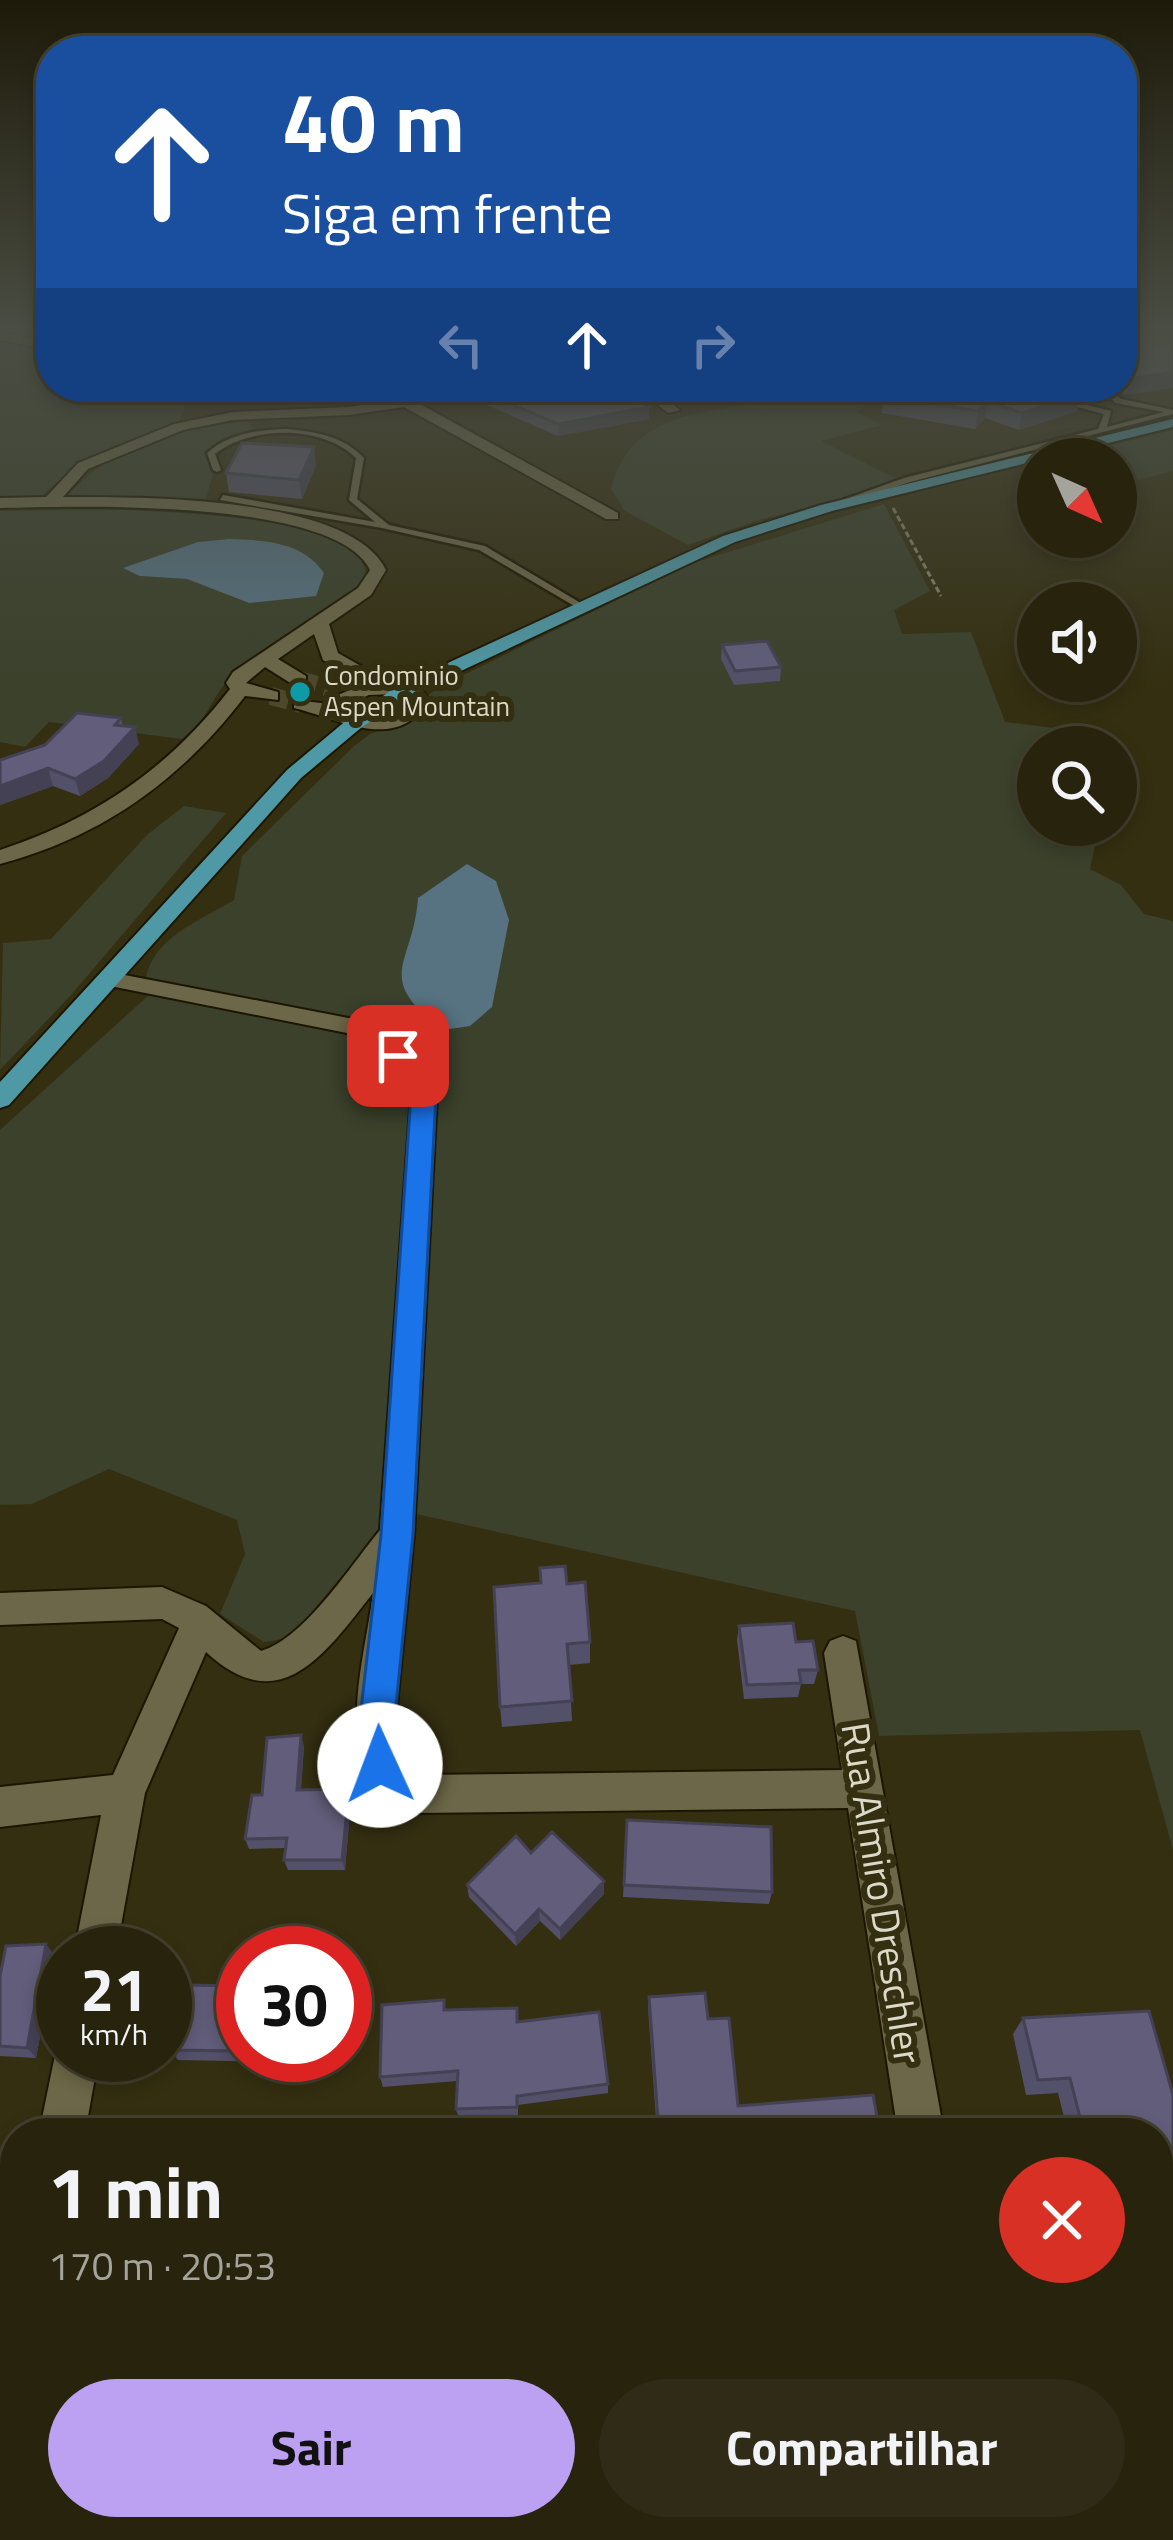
<!DOCTYPE html>
<html lang="pt">
<meta charset="utf-8">
<style>
body{margin:0;font-family:"Titillium Web",sans-serif;background:#2f2b16;color:#f1f3f6;height:100vh;display:flex;flex-direction:column;font-size:45px;white-space:nowrap}
*{box-sizing:border-box;margin:0}
p{font-size:39px;color:#a4a49d}
.icon{flex:none;width:66px;height:66px;fill:none;stroke:currentColor;stroke-width:2;stroke-linecap:round;stroke-linejoin:round}
.map{position:relative;flex:1;overflow:hidden}
.sheet{position:absolute;left:0px;top:2118px;width:1173px;height:423px;display:flex;flex-direction:column;background:#27230d;border-radius:48px 48px 0 0;box-shadow:0 6px 18px #0003,0 0 0 3px #43402e}
.sheet>*{flex:none}
.banner{position:absolute;left:36px;top:36px;width:1101px;height:366px;border-radius:48px;box-shadow:0 6px 18px #0003,0 0 0 3px #43402e;background:#1a4fa0;color:#fff;overflow:hidden}
.needle{width:78px;rotate:135deg}
.fabs{position:absolute;left:1017px;top:438px;display:grid;gap:24px}
.fabs a{display:grid;place-items:center;width:120px;height:120px;border-radius:50%;background:#27230d;box-shadow:0 6px 18px #0003,0 0 0 3px #43402e;font-size:60px}
.speed{position:absolute;left:36px;top:1926px;display:flex;gap:24px;font-size:60px;font-weight:700;text-align:center}
.speed>*{display:grid;place-content:center;width:156px;height:156px;border-radius:50%;background:#27230d;box-shadow:0 6px 18px #0003,0 0 0 3px #43402e;line-height:1}
.speed small{font-size:30px;font-weight:400}
.speed .limit{border:18px solid #d22;background:#fff;color:#111}
.pin{position:absolute;display:grid;place-items:center;width:102px;height:102px;color:#fff;margin:-51px;border-radius:24px;box-shadow:0 6px 18px #0006}
.me{position:absolute;width:132px;margin:-66px;rotate:358deg;stroke-linejoin:round;filter:drop-shadow(0 0 9px #0008)}
.turn{display:flex;align-items:center;gap:42px;height:252px;padding:0 48px;font-size:54px}
.turn .icon{width:156px;height:156px;stroke-width:2.5}
.turn b{display:block;font-size:84px;line-height:102px}
.lanes{display:flex;align-items:center;height:114px;padding:0 48px;background:#0003;justify-content:center;gap:60px;direction:ltr}
.lanes .off{opacity:.35}
.round{display:grid;place-items:center;flex:none;width:126px;height:126px;border-radius:63px;background:#2f2b16}
.headline{display:flex;align-items:center;justify-content:space-between;height:204px;padding:0 48px}
h1{font-size:72px;font-weight:700;line-height:90px}
.primary-button{display:flex;gap:24px;margin-top:auto;padding:24px 48px}
.primary-button a{flex:1;height:138px;border-radius:72px;background:#bca0f2;color:#111;font-size:48px;font-weight:700;line-height:138px;text-align:center}
.primary-button a+a{background:#2f2b16;color:#f1f3f6}
.map>svg:first-child{display:block}
</style>
<div class="map">
<svg width="1173" height="2540" viewBox="0 0 1173 2540">
<rect width="100%" height="100%" fill="#342f11"/>
<path fill="#3b412b" fill-rule="evenodd" d="M0 341 51 351V387H322L189 394 179 423 85 459 41 496 0 497Z
M755 387H891L856 412 882 425 821 441 903 482 756 521 688 545 625 511 611 489C630 414 698 414 763 402L750 391Z
M246 421 256 431 222 438 204 453 213 473 206 499 68 496C108 446 183 428 246 421Z
M1173 430V471L1116 486V459H1057Z
M884 504 930 591 894 610 902 634 971 632 1005 722 1054 728 1062 747H1038V825H1092L1097 836 1090 869 1121 885 1144 914 1173 921V1850L1140 1730 879 1736 855 1611 412 1513 431 1094 384 1039 146 979C152 938 201 920 234 900L242 856 354 746 370 734 416 717 427 696 439 687 690 564Z
M120 509C171 513 316 517 353 549 360 556 363 564 366 573 348 611 264 643 231 677 214 694 204 721 189 740L49 722 25 747 0 742V511ZM229 539C263 540 303 541 324 573L249 603 187 579 140 576C169 552 192 543 229 539Z
M184 806 226 813 71 995 0 1070 3 943 51 939 148 834Z
M151 993 351 1033 392 1059 412 1096 380 1531 299 1627 282 1639 264 1642 220 1614 245 1554 237 1520 109 1469 32 1504 0 1505V1130Z"/>
<path fill="#577281" d="M229 539C263 540 303 541 324 573L316 596 249 603 187 579 140 576 123 568 198 542Z
M467 864 496 881 509 920 492 1007 470 1026 443 1030C372 976 413 967 418 898Z"/>
<g fill="none" stroke-linecap="round" stroke-linejoin="round">
<path stroke="#4d482c" stroke-width="18" stroke-dasharray="18 9" stroke-linecap="butt" d="M299 680 329 688
M271 696 301 704"/>
<defs>
<path id="lane" d="M1095 387H1104L1121 399 1173 410V414L910 482 841 505 834 503 904 478 1098 429 1104 414 1055 401V397L1111 411 1107 427 1164 412 1116 403Z
M287 429C317 432 343 436 364 458L357 499 389 525 485 546 584 605 576 607 479 550 382 528 220 500 223 495 375 522 349 500 356 458C322 425 252 425 215 454L221 470 217 472 213 470 207 453C230 433 257 430 287 429Z"/>
<path id="street" d="M0 332 51 342V350L0 340Z
M481 387H515L420 404 618 513V519H606L404 407 349 415 233 420 183 430 88 469 63 497C139 497 350 495 386 570L371 595 329 624 338 653 389 682 422 690 429 700C397 754 340 719 294 708V700L330 704 333 697 364 684 323 660 314 634 278 659 306 676V684H292L265 667 246 683 278 692V700L245 696C182 779 102 837 0 864V850C95 819 169 768 230 689L226 683 233 672 358 588 370 570C336 498 74 506 0 508V498L46 497 78 463 174 424 233 412 349 407ZM395 694 409 700C394 721 370 724 348 710L349 704 369 695Z
M635 387H651L680 410 668 413Z
M109 972 364 1021 407 1050 437 1095 414 1535 394 1736 400 1758 418 1775 842 1770 824 1653 830 1641 843 1636 856 1641 944 2133H898L848 1808 415 1813C325 1777 364 1668 373 1593 325 1654 280 1721 206 1652L145 1793 116 1953H74L101 1815 0 1827V1787L113 1775 179 1628 162 1619 0 1625V1593L162 1587 206 1606 261 1651C305 1638 351 1565 380 1530L411 1095 389 1062 347 1033 100 984V974Z
M63 2038V2055H99L85 2133H39L55 2055Z
M0 2273H15V2323H0Z
M955 2526H1009L1011 2540H957Z"/>
<path id="primary" d="M1173 419V427L832 511 735 542 412 694 362 727 301 778 9 1105 0 1108V1082L287 770 348 719 398 686 723 536 821 505Z"/>
</defs>
<use href="#lane" stroke="#1c1600" stroke-width="5"/>
<use href="#street" stroke="#1c1600" stroke-width="4"/>
<use href="#primary" stroke="#1c1600" stroke-width="4"/>
<path stroke="#86836b" stroke-width="3" stroke-dasharray="6 3" stroke-linecap="butt" d="M893 508 941 596"/>
<use href="#lane" fill="#6c6748" fill-rule="evenodd"/>
<use href="#street" fill="#6c6748" fill-rule="evenodd"/>
<use href="#primary" fill="#4f99a7" fill-rule="evenodd"/>
</g>
<path fill="#535069" d="M1122 330H1173L1126 395 1113 387H1122Z
M895 387H1110L1107 402 1101 404 1080 399 1077 411 1019 430 985 418 975 429 882 413 884 396Z
M480 391 649 419 558 436 480 402Z
M316 465 302 499 229 492 226 473Z
M722 645 781 667 780 681 734 685 721 659Z
M121 718 123 726 139 744 108 778 80 796 53 786 0 805V760Z
M567 1584 590 1642V1663L569 1665 572 1721 502 1727 500 1707Z
M739 1626 796 1642 818 1670 814 1684H801L798 1697 744 1699 737 1640Z
M304 1746 301 1790 349 1789 351 1800 345 1870H288L284 1860 286 1848 249 1849 245 1839 262 1795Z
M627 1820 772 1892 769 1904 623 1897Z
M531 1853 604 1894 560 1940 540 1921 516 1946 469 1897 467 1885Z
M55 1956 36 2058 0 2056V1976Z
M243 1986V2055H284L283 2062 178 2060 171 2050Z
M649 1997 708 2019 738 2106 880 2133H657L648 2008Z
M447 2010 518 2022 608 2084V2093L518 2105V2116L459 2119 456 2109 457 2081 383 2087 380 2077Z
M1023 2018 1173 2095V2239L1158 2240V2133H1068L1058 2093 1026 2095 1013 2034Z
M786 2526H917L919 2540H788Z
M1089 2526H1158L1173 2540H1092Z"/>
<path fill="#444155" d="M1173 372V388L1126 395 1130 379Z
M1104 387H1110L1107 402 1101 404Z
M1081 394 1077 411 1019 430 1022 413Z
M988 401 985 418 975 429 978 411Z
M649 407V419L558 436V424Z
M314 447 316 465 302 499 299 480Z
M135 727 139 744 108 778 80 796 75 779Z
M48 768 53 786 0 805V786Z
M301 1735 304 1746 300 1801 297 1790Z
M349 1789 351 1800 345 1870 342 1860Z
M604 1881V1894L560 1940V1929Z
M539 1909 540 1921 516 1946 515 1934Z
M46 1944 55 1956 36 2058 27 2048Z
M4 2469 15 2472V2493L7 2540H0V2495Z
M422 2526H426V2540H422Z"/>
<path fill="#615d7a" stroke="#444155" stroke-width="3" d="M1122 330H1173V372L1130 379 1122 374Z
M501 387H614L649 407 558 424 480 391Z
M895 387H1054L1081 394 1022 413 988 401 978 411 884 396Z
M242 443 314 447 299 480 226 473Z
M767 641 781 667 735 671 722 645Z
M77 713 121 718 115 725 135 727 104 761 75 779 48 768 0 786V760L45 745Z
M565 1566 567 1584 585 1582 590 1642 567 1644 572 1701 500 1707 494 1587 541 1583 540 1568Z
M793 1623 796 1642 813 1641 818 1670H799L801 1683 747 1685 739 1626Z
M301 1735 297 1790 349 1789 342 1860H284L287 1838 245 1839 252 1795H262L267 1738Z
M627 1820 771 1827 772 1892 624 1885Z
M552 1832 604 1881 560 1929 539 1909 515 1934 467 1885 516 1836 531 1853Z
M46 1944 27 2048 0 2046V1976L6 1946Z
M183 1985 243 1986V2051L171 2050Z
M705 1993 708 2019 729 2018 738 2106 873 2095 880 2133H659L649 1997Z
M444 2000V2010L517 2008V2022L599 2012 608 2084 517 2096V2107L456 2109 458 2071 380 2077 382 2005Z
M1149 2011 1173 2095V2229L1158 2230V2133H1084L1070 2078 1038 2080 1023 2018Z
M269 2120 268 2133H161L162 2125Z
M1168 2244 1173 2262V2540H1112L1109 2526H1158V2245Z
M15 2365V2468L4 2469 0 2495V2366Z
M160 2526H422V2540H157Z
M629 2526H727L729 2540H609L630 2538Z
M793 2526H917L919 2540H795Z"/>
<linearGradient id="sky" x2="0" y2="1"><stop stop-color="#1d1a09"/><stop offset="0.48" stop-color="#4a4d43"/><stop offset="1" stop-color="#4a4d43" stop-opacity="0"/></linearGradient>
<rect width="1173" height="686" fill="url(#sky)"/>
<path fill="#1a73e8" stroke="#114b97" stroke-width="3" d="M398 1049 406 1051 436 1095 413 1535 393 1736 398 1765 393 1777 380 1782 368 1777 358 1736 381 1535 411 1095 386 1056Z"/>
<circle fill="#0f9aa8" stroke="#342f11" stroke-width="4.5" cx="300" cy="692" r="12"/>
<g text-anchor="middle" stroke-width="12" stroke-linejoin="round" paint-order="stroke">
<g font-size="27" fill="#dbd9c8" stroke="#342f11" text-anchor="start">
<text x="324" y="685">Condominio<tspan x="324" dy="31">Aspen Mountain</tspan></text>
</g>
<g font-size="39" fill="#dbd9c8" stroke="#342f11">
<text transform="translate(882 1893) rotate(81)" y="14">Rua Almiro Dreschler</text>
</g>
</g>
</svg>
<div class="fabs">
<a><svg class="needle" viewBox="-14 -14 28 28"><path d="M0-13l5 13h-10z" fill="#e53935"/><path d="M0 13l5-13h-10z" fill="#a4a49d"/></svg></a>
<a><svg class="icon" aria-label="sound" viewBox="0 0 24 24"><path d="M4 9h4l5-4v14l-5-4H4zM17 9q2 3 0 6"/></svg></a>
<a><svg class="icon" aria-label="search" viewBox="0 0 24 24"><circle cx="10" cy="10" r="6"/><path d="M15 15l6 6"/></svg></a>
</div>
<div class="speed"><div>21<small>km/h</small></div><div class="limit">30</div></div>
<div class="pin" style="left:398px;top:1056px;background:#d93025"><svg class="icon" aria-label="arrive" viewBox="0 0 24 24"><path d="M6 21V4h12l-3 4 3 4H6"/></svg></div>
<svg class="me" style="left:380px;top:1765px" viewBox="-20 -20 40 40"><circle r="19" fill="#fff"/><path d="M0-13L10 11 0 6-10 11z" fill="#1a73e8"/></svg>
<div class="banner">
<div class="turn"><svg class="icon" aria-label="ahead" viewBox="0 0 24 24"><path d="M12 20V5M6 11l6-6 6 6"/></svg><div><b>40 m</b>Siga em frente</div></div>
<div class="lanes"><svg class="icon off" aria-label="left" viewBox="0 0 24 24"><path d="M17 20v-9H6M10 6l-5 5 5 5"/></svg><svg class="icon" aria-label="ahead" viewBox="0 0 24 24"><path d="M12 20V5M6 11l6-6 6 6"/></svg><svg class="icon off" aria-label="right" viewBox="0 0 24 24"><path d="M7 20v-9h11M14 6l5 5-5 5"/></svg></div>
</div>
<section class="sheet">
<div class="headline"><div><h1>1 min</h1><p>170 m · 20:53</p></div><a class="round" style="background:#d93025;color:#fff"><svg class="icon" aria-label="close" viewBox="0 0 24 24"><path d="M6 6l12 12M18 6L6 18"/></svg></a></div>
<div class="primary-button"><a>Sair</a><a>Compartilhar</a></div>
</section>
</div>
